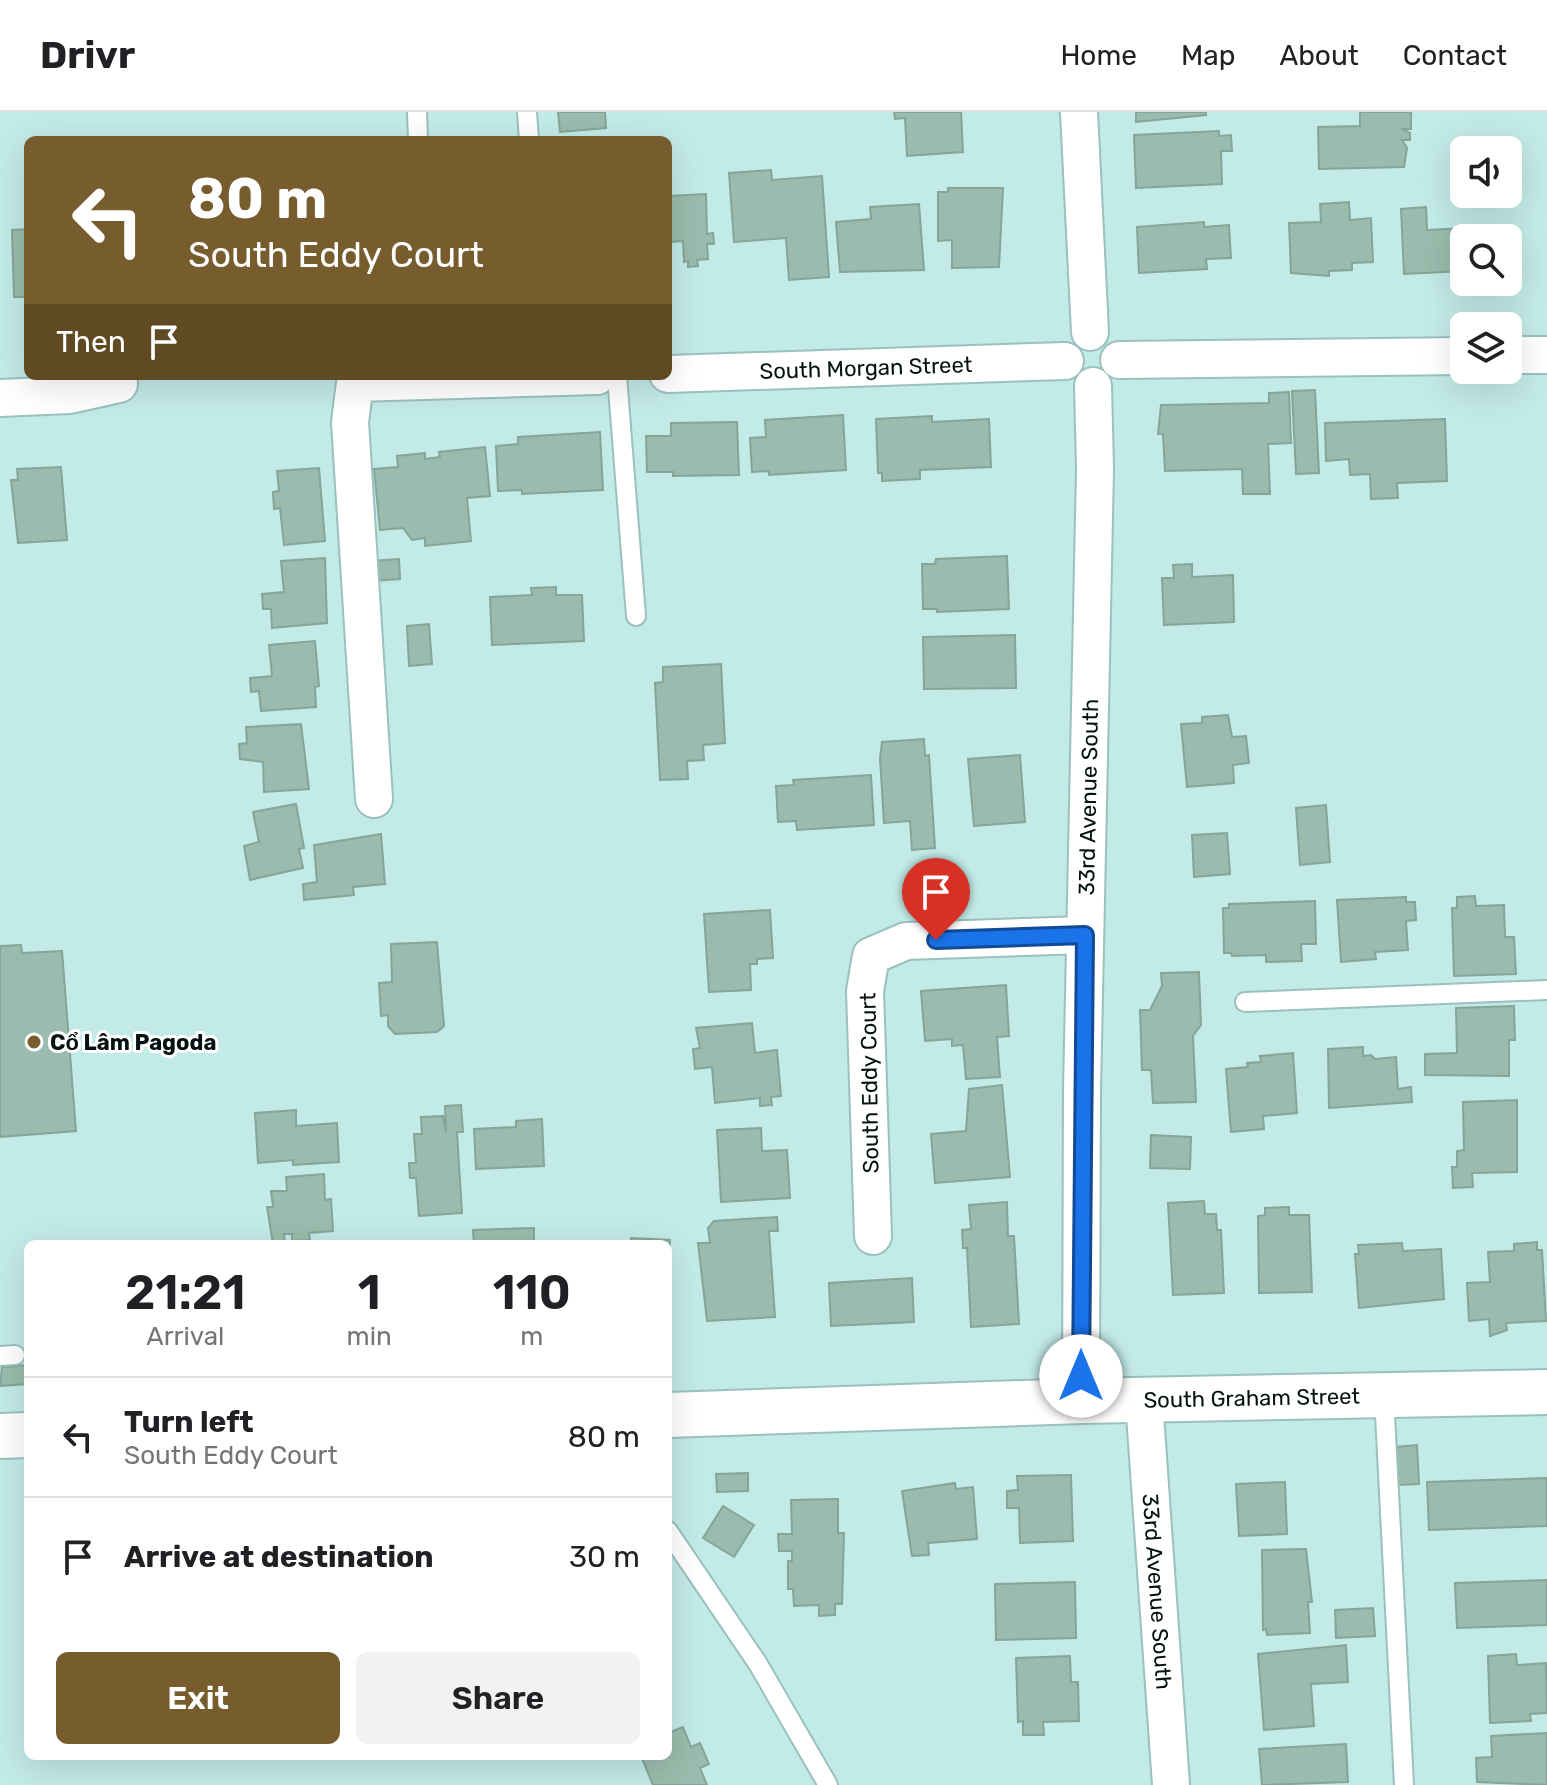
<!DOCTYPE html>
<meta charset="utf-8">
<style>
body{margin:0;font-family:Rubik,sans-serif;background:#f2f2f2;color:#202124;height:100vh;display:flex;flex-direction:column;font-size:30px;white-space:nowrap}
*{box-sizing:border-box;margin:0}
p{font-size:26px;color:#757577}
.icon{flex:none;width:44px;height:44px;fill:none;stroke:currentColor;stroke-width:2;stroke-linecap:round;stroke-linejoin:round}
.map{position:relative;flex:1;overflow:hidden}
.side{position:absolute;left:24px;top:1128px;width:648px;height:520px;display:flex;flex-direction:column;background:#fff;border-radius:12px;box-shadow:0 8px 32px #0002}
.side>*{flex:none}
.hud{position:absolute;left:24px;top:24px;width:648px;height:244px;border-radius:12px;box-shadow:0 8px 32px #0002;background:#775d2e;color:#fff;overflow:hidden}
.tools{position:absolute;left:1450px;top:24px;display:grid;gap:16px}
.tools a{display:grid;place-items:center;width:72px;height:72px;border-radius:12px;background:#fff;box-shadow:0 8px 32px #0002;font-size:40px}
.pin{position:absolute;display:grid;place-items:center;width:68px;height:68px;color:#fff;margin:-82px -34px;border-radius:50% 50% 50% 0;rotate:-45deg;box-shadow:0 0 8px #0007}
.pin .icon{rotate:45deg}
.me{position:absolute;width:88px;margin:-44px;rotate:0deg;stroke-linejoin:round;filter:drop-shadow(0 0 6px #0008)}
.turn{display:flex;align-items:center;gap:28px;height:168px;padding:0 32px;font-size:36px}
.turn .icon{width:104px;height:104px;stroke-width:2.5}
.turn b{display:block;font-size:56px;line-height:68px}
.then{display:flex;align-items:center;height:76px;padding:0 32px;background:#0003;gap:16px;font-size:30px}
.eta{display:flex;justify-content:space-evenly;align-items:center;height:136px;text-align:center}
.eta b{font-size:48px;font-weight:600;line-height:56px}
.action{display:flex;gap:16px;margin-top:auto;padding:16px 32px}
.action a{flex:1;height:92px;border-radius:12px;background:#775d2e;color:#fff;font-size:32px;font-weight:600;line-height:92px;text-align:center}
.action a+a{background:#f2f2f2;color:#202124}
ul{padding:0;list-style:none}
li{display:flex;align-items:center;gap:24px;height:120px;padding:0 32px;border-top:2px solid #e0e0e0}
li div{flex:1}
li b{display:block;font-size:30px}
li em{font-style:normal}
header{display:flex;align-items:center;gap:48px;box-sizing:border-box;height:112px;padding:0 40px;background:#fff;border-bottom:2px solid #e0e0e0}
header strong{font-size:38px}
nav{display:flex;gap:44px;margin-inline-start:auto;font-size:28px}
.map>svg:first-child{display:block}
</style>
<header>
<strong>Drivr</strong>
<nav><a>Home</a><a>Map</a><a>About</a><a>Contact</a></nav>
</header>
<div class="map">
<svg width="1547" height="1673" viewBox="0 0 1547 1673">
<rect width="100%" height="100%" fill="#c2eae7"/>
<path fill="#9abbad" stroke="#84a597" stroke-width="2" d="M558 0H605L606 16 560 20Z
M894 0H961L963 40 907 44 905 6 895 7Z
M1136 0H1206V3L1136 10Z
M1360 0H1411V17H1403L1410 21V28H1402L1407 36 1404 55 1319 57 1318 15 1360 14Z
M1219 19V24L1231 23 1232 39H1221L1222 72 1136 76 1134 23Z
M771 58 772 68 822 64 829 165 789 168 786 126 734 130 729 61Z
M948 76H1003L999 155 952 156V128L938 129V80H948Z
M706 82 707 122 713 121 714 132H707L708 147 697 148 698 154 688 155V149L684 150 683 129 671 130 669 84Z
M1349 90 1350 108 1371 106 1373 150 1352 151V158L1329 159V164L1291 161 1289 111 1321 110 1320 92Z
M919 92 924 158 840 160 836 110 871 107 870 95Z
M1426 95 1427 118 1466 116 1464 159 1404 162 1401 97Z
M1204 110V115L1229 113 1231 146 1206 147 1207 157 1139 161 1137 115Z
M28 117V185H14L12 118Z
M1315 278 1319 361 1296 362 1292 279Z
M1289 280 1291 331 1268 332 1270 382H1243L1242 357 1165 359 1163 322H1158L1161 293 1269 291V281Z
M843 303 846 358 769 363V359L752 360 750 326 766 325 765 308Z
M932 304V310L989 307 991 355 920 358V367L882 369V361H878L876 307Z
M1445 307 1447 369 1397 371 1398 386 1371 387 1370 362 1350 363 1349 347 1326 349 1325 311Z
M737 310 739 363 673 364V360H647L646 324H671V311Z
M600 320 603 378 522 382V378L498 379 496 334 518 332V325Z
M485 335 490 384 467 386 471 429 425 434V426L412 428 403 416 380 418 374 357 398 355 397 344 425 341V347L440 345 439 340Z
M61 355 67 428 18 431 11 368H18L17 357Z
M319 356 325 429 284 433 280 396 274 397 273 380 279 379 277 359Z
M1007 444 1009 497 937 500V497H923L922 452H935L936 447Z
M325 446 327 511 272 516 271 497H263L262 482 284 480 281 449Z
M399 447 400 467 373 469 371 449Z
M1192 452V465L1233 463 1234 510 1164 513 1162 466H1174L1173 453Z
M556 475V483H582L584 529 492 533 490 485 532 483 531 476Z
M429 512 432 552 409 554 407 514Z
M1015 523 1016 576 924 577 923 525Z
M315 529 319 574 315 575 316 595 261 599 259 579 251 580 250 566 272 564 269 533Z
M721 552 725 631 703 633 704 648 687 649 688 667 660 668 655 571 663 570V555Z
M1228 603 1232 625 1246 624 1249 651 1233 653 1234 671 1187 675 1181 612 1202 611V605Z
M301 612 309 677 264 680 263 650 240 647 239 632 247 631 246 615Z
M924 627 925 644 929 643 935 736 912 738 910 709 884 711 880 646 882 630Z
M1020 643 1025 710 974 714 968 647Z
M871 663 874 713 797 718 796 709 778 710 776 674 794 673 793 668Z
M296 692 304 736 299 737 303 756 250 768 244 734 259 730 253 700Z
M1326 693 1330 750 1300 753 1296 696Z
M1227 721 1230 762 1194 765 1192 723Z
M381 722 385 772 353 775 354 783 304 788 303 772 317 770 314 733Z
M1475 784 1476 794 1504 793 1505 825H1514L1516 862 1454 864 1452 796H1457V785Z
M1406 785V790H1415L1416 808 1406 809 1408 838 1375 840 1376 847 1341 850 1337 788Z
M1315 789 1316 832H1301L1302 849 1266 850V843L1232 844 1231 841H1224L1223 796H1229V792Z
M770 798 773 846 757 847V852H750L751 878 709 880 704 802Z
M437 830 444 914 437 920 395 922 388 914V903L381 904 379 871 392 870 391 832Z
M21 833 22 841 62 839 76 1019 0 1025V834Z
M1199 860 1201 913 1193 924 1196 990 1153 991 1151 958H1142L1140 898H1150L1162 874 1161 861Z
M1006 873 1009 924 997 925 1000 965 966 967 963 933 952 934V927L925 929 921 879Z
M1514 894 1515 928H1509V964L1425 963V942L1457 941 1456 896Z
M752 911 755 941 777 938 781 984 771 985 772 993 760 994V986L715 991 712 955 695 957 693 937 700 936 696 916Z
M1363 935V944L1371 943 1375 947 1396 945 1398 977 1411 975 1412 990 1329 996 1328 937Z
M1293 941 1297 1001 1263 1004 1264 1017 1231 1020 1226 957 1248 955 1247 951 1261 950 1260 944Z
M1002 973 1010 1065 935 1071 931 1022 966 1019 969 977Z
M1517 988V1060L1472 1061 1473 1075 1453 1076 1452 1055H1457V1039L1464 1038 1463 990Z
M461 993 463 1020H457L462 1101 419 1104 416 1066H410L409 1051H416L414 1022H422L421 1005 443 1004 446 1020 445 994Z
M296 998V1014L337 1011 339 1050 293 1053V1048L258 1051 255 1001Z
M542 1007 544 1054 476 1057 474 1017 516 1015V1009Z
M761 1016 762 1039 787 1038 790 1086 721 1090 717 1018Z
M1151 1023 1191 1025 1190 1057 1150 1056Z
M324 1062 325 1088 331 1087 333 1119 309 1121 310 1128 292 1129V1122H284L285 1132H273L267 1095H273L271 1079H287L286 1065Z
M1204 1089 1205 1102H1216L1217 1118H1221L1224 1181 1173 1183 1168 1091Z
M1007 1090 1008 1124H1014L1019 1212 971 1215 967 1136H963L962 1118 971 1117 969 1093Z
M1289 1095V1103H1309L1312 1180 1259 1181 1258 1104 1265 1103V1096Z
M777 1105 778 1119H769L775 1205 707 1209 698 1131H710L708 1116 714 1109Z
M534 1116V1132H474L473 1118Z
M631 1126 670 1128 668 1166V1132H631Z
M1537 1130V1138H1542L1546 1209 1506 1211 1507 1218 1490 1224 1489 1207 1469 1209 1467 1171 1490 1170 1488 1140 1514 1139V1132Z
M1402 1131 1403 1139 1441 1137 1444 1187 1359 1196 1355 1142H1359L1358 1133Z
M912 1166 914 1210 831 1214 829 1171Z
M28 1253V1272L0 1274 2 1255Z
M1417 1333 1419 1372 1397 1373 1396 1335Z
M748 1361V1379L717 1380 716 1362Z
M1071 1363 1073 1429 1020 1431 1019 1396H1007V1379L1018 1378 1017 1364Z
M1547 1366V1414L1429 1418 1427 1370Z
M1285 1370 1287 1422 1239 1424 1236 1372Z
M955 1371 956 1377 973 1375 977 1427 928 1431 929 1443 912 1444 902 1379Z
M838 1387V1421H844L842 1492H835V1503L819 1504V1493L794 1494 793 1477H788V1449H792V1439H779L778 1422H792L791 1388Z
M723 1394 754 1413 734 1445 703 1426Z
M1306 1437 1312 1490H1308L1310 1521 1267 1523 1266 1517 1263 1518 1262 1438Z
M1547 1468V1513L1457 1516 1455 1471Z
M1075 1470 1076 1526 996 1528 995 1472Z
M1373 1496 1375 1524 1336 1526 1335 1498Z
M1346 1533 1348 1570 1311 1572 1314 1614 1264 1618 1258 1542Z
M1516 1542 1517 1553 1546 1551 1547 1601 1530 1602 1531 1609 1490 1611 1488 1544Z
M1070 1544 1071 1570H1078L1079 1609 1043 1610 1044 1623H1023V1609L1018 1610 1016 1546Z
M683 1615 691 1635 700 1631 709 1652 700 1656 707 1673H653L641 1644H668V1621Z
M1547 1621V1673L1477 1670 1476 1646 1492 1645 1491 1624Z
M1346 1632 1348 1670 1262 1673 1259 1637Z"/>
<g fill="none" stroke-linecap="round" stroke-linejoin="round">
<defs>
<path id="service" d="M417 0 418 28
M527 0 529 28
M617 264 636 504
M1245 890 1547 878
M0 1244 15 1243
M1384 1283 1404 1673
M668 1419 758 1552 828 1673"/>
<g id="minor">
<path d="M1079 0 1090 220"/>
<path d="M1508 243H1547"/>
<path d="M1119 248 1464 244"/>
<path id="s1" d="M668 262 1065 249"/>
<path d="M0 286 70 283 119 272"/>
<path d="M374 687 350 310 355 271 597 264"/>
<path d="M873 1124 865 879 871 844 906 829 1085 823"/>
<path id="s2" d="M1144 1288 1171 1673"/>
<path id="s3" d="M1081 1289 1082 978 1095 357 1093 274"/>
</g>
<g id="tertiary">
<path id="s4" d="M668 1303 1081 1289 1547 1280"/>
<path d="M0 1324 28 1323"/>
</g>
</defs>
<use href="#service" stroke="#9ac1be" stroke-width="22"/>
<use href="#minor" stroke="#9ac1be" stroke-width="40"/>
<use href="#tertiary" stroke="#9ac1be" stroke-width="48"/>
<use href="#service" stroke="#fff" stroke-width="18"/>
<use href="#minor" stroke="#fff" stroke-width="36"/>
<use href="#tertiary" stroke="#fff" stroke-width="44"/>
</g>
<g fill="none" stroke-linecap="round" stroke-linejoin="round">
<defs>
<path id="route" d="M936 828 1085 823 1081 1264"/>
</defs>
<use href="#route" stroke="#114b97" stroke-width="20"/>
<use href="#route" stroke="#1a73e8" stroke-width="14"/>
</g>
<circle fill="#775d2e" stroke="#fff" stroke-width="3" cx="34" cy="930" r="8"/>
<g text-anchor="middle" stroke-width="6" stroke-linejoin="round" paint-order="stroke">
<g font-size="22" fill="#041211" stroke="#fff">
<text dy="8" stroke="none"><textPath href="#s1" startOffset="198">South Morgan Street</textPath></text>
<text dy="8" stroke="none"><textPath href="#s3" startOffset="604">33rd Avenue South</textPath></text>
<text transform="translate(869 971) rotate(-91)" y="8">South Eddy Court</text>
<text dy="8" stroke="none"><textPath href="#s4" startOffset="584">South Graham Street</textPath></text>
<text dy="8" stroke="none"><textPath href="#s2" startOffset="192">33rd Avenue South</textPath></text>
</g>
<g font-size="22" font-weight="bold" fill="#041211" stroke="#fff" text-anchor="start">
<text x="50" y="938">Cổ Lâm Pagoda</text>
</g>
</g>
</svg>
<div class="tools">
<a><svg class="icon" aria-label="sound" viewBox="0 0 24 24"><path d="M4 9h4l5-4v14l-5-4H4zM17 9q2 3 0 6"/></svg></a>
<a><svg class="icon" aria-label="search" viewBox="0 0 24 24"><circle cx="10" cy="10" r="6"/><path d="M15 15l6 6"/></svg></a>
<a><svg class="icon" aria-label="layers" viewBox="0 0 24 24"><path d="M12 4l9 5-9 5-9-5zM3 14l9 5 9-5"/></svg></a>
</div>
<div class="pin" style="left:936px;top:828px;background:#d93025"><svg class="icon" aria-label="arrive" viewBox="0 0 24 24"><path d="M6 21V4h12l-3 4 3 4H6"/></svg></div>
<svg class="me" style="left:1081px;top:1264px" viewBox="-20 -20 40 40"><circle r="19" fill="#fff"/><path d="M0-13L10 11 0 6-10 11z" fill="#1a73e8"/></svg>
<div class="hud">
<div class="turn"><svg class="icon" aria-label="left" viewBox="0 0 24 24"><path d="M17 20v-9H6M10 6l-5 5 5 5"/></svg><div><b>80 m</b>South Eddy Court</div></div>
<div class="then">Then<svg class="icon" aria-label="arrive" viewBox="0 0 24 24"><path d="M6 21V4h12l-3 4 3 4H6"/></svg></div>
</div>
<section class="side">
<div class="eta">
<div><b>21:21</b><p>Arrival</p></div>
<div><b>1</b><p>min</p></div>
<div><b>110</b><p>m</p></div>
</div>
<ul>
<li><svg class="icon" aria-label="left" viewBox="0 0 24 24"><path d="M17 20v-9H6M10 6l-5 5 5 5"/></svg><div><b>Turn left</b><p>South Eddy Court</p></div><em>80 m</em></li>
<li><svg class="icon" aria-label="arrive" viewBox="0 0 24 24"><path d="M6 21V4h12l-3 4 3 4H6"/></svg><div><b>Arrive at destination</b></div><em>30 m</em></li>
</ul>
<div class="action"><a>Exit</a><a>Share</a></div>
</section>
</div>
